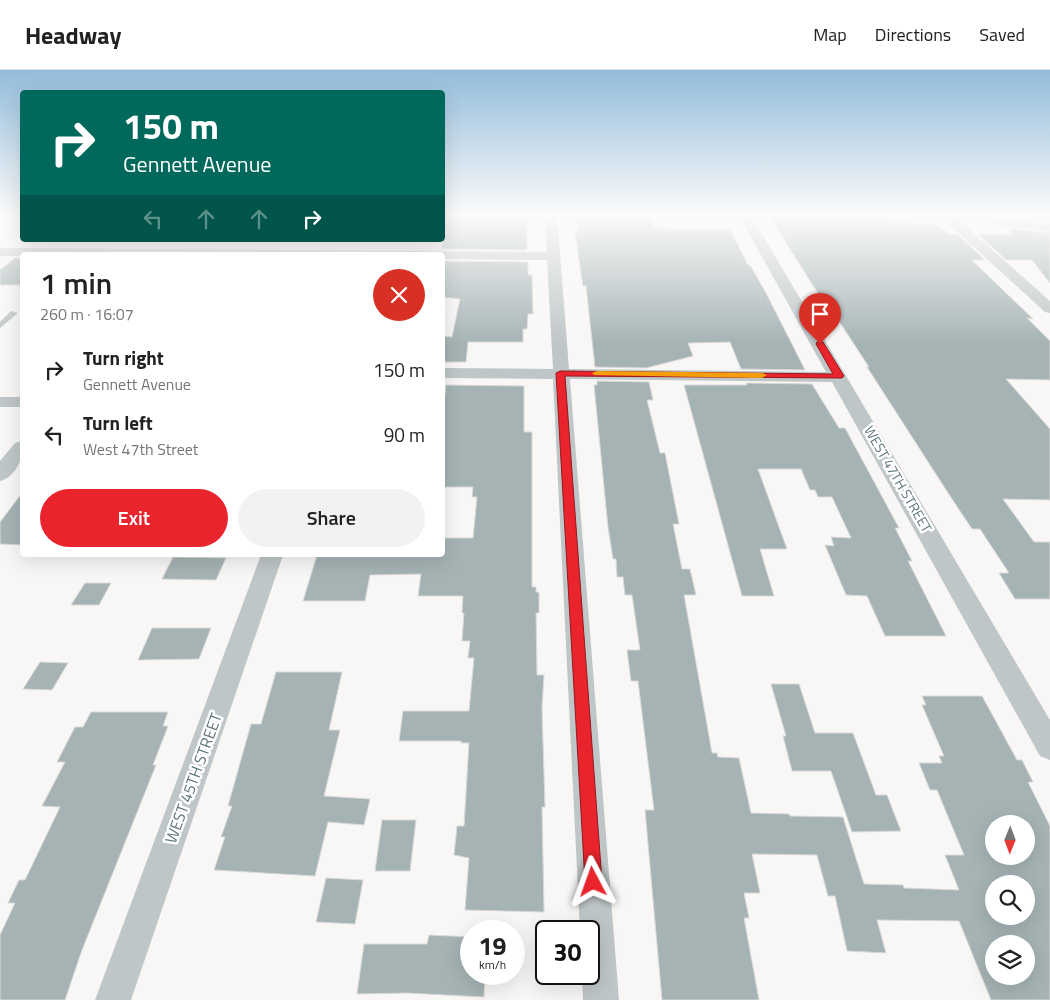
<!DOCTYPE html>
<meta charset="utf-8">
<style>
body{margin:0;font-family:"Titillium Web",sans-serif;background:#f2f2f2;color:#222;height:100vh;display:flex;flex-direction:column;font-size:19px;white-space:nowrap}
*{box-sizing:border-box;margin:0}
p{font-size:16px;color:#767676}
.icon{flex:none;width:28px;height:28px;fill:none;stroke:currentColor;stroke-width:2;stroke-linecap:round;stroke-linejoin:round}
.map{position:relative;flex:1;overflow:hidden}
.side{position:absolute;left:20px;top:182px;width:425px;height:305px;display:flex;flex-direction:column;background:#fff;border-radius:5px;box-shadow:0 5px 20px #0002}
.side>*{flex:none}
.banner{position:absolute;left:20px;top:20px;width:425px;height:152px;border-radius:5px;box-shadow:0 5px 20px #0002;background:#00695c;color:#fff;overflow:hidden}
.needle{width:32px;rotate:181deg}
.tools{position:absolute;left:985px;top:745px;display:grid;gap:10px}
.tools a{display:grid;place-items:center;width:50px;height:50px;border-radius:50%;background:#fff;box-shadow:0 5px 20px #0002;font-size:25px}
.speed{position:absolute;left:460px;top:850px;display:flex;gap:10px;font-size:25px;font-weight:700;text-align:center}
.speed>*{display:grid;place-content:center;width:65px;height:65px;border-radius:50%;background:#fff;box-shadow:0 5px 20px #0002;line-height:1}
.speed small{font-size:12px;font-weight:400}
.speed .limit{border:2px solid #111;border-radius:8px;background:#fff;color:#111}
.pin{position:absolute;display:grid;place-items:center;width:42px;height:42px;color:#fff;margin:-51px -21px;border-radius:50% 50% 50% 0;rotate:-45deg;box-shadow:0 0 5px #0007}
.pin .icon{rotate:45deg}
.me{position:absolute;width:55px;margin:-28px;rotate:356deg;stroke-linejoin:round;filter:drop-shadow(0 0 4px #0008)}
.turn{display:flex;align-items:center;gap:18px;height:105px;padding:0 20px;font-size:22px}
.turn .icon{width:65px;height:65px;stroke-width:2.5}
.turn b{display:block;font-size:35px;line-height:42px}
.lanes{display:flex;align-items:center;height:48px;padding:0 20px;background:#0003;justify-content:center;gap:25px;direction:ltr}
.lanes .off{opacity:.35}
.round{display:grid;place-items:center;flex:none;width:52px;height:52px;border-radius:26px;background:#f2f2f2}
.overview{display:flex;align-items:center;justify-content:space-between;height:85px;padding:0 20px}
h1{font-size:30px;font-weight:600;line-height:38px}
.action{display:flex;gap:10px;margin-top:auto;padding:10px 20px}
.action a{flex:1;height:58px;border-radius:30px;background:#e9242d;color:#fff;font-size:20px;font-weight:600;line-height:58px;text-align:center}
.action a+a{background:#f2f2f2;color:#222}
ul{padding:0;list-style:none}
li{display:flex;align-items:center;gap:15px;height:65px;padding:0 20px}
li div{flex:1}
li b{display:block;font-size:19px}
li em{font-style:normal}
header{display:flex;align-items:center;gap:30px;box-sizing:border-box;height:70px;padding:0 25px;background:#fff;border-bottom:1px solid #e0e0e0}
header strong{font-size:24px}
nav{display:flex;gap:28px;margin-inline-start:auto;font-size:18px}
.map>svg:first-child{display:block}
</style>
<header>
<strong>Headway</strong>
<nav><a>Map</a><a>Directions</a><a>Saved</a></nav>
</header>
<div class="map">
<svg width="1050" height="930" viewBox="0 0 1050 930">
<rect width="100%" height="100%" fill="#f8f7f5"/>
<path fill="#a5b3b5" stroke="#dad9d7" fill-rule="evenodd" d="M455 144 527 147V180L442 179V147L455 148Z
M576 144H607L608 148H650L654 158H670L671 160 730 159 748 195H750L765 221 805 300 741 299 730 272 688 273 693 286 646 298 595 297 586 216H583L579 190 575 161H578Z
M771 144H832L834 146H863L865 148H885L888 151H911L914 154H936L949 164H957L985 190H972L1033 249 1027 248 1050 271V310L1006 309 1050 359V430L1003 429 1034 472H1050V529H1015L999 503H1009L980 459H972L952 429 867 297H869L822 225H819L771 149 774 148Z
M1000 144H1050V151L1001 146Z
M1008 158 1050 163V213L1032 190H1006L978 164H1012Z
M15 188H22V215H0V200Z
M442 191 528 192V205H532L533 244H528L527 259H523V272H468L466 292H442V266L452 267 460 229 442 227Z
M597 311 649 312 653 330H647L660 383H665L679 454H673L682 499H690L696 525H684L712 683H717L718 687 739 688 751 743 789 744 790 746 843 747 864 814 903 815 904 818 959 820 945 785H964L937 720H930L919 693H942L939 686H944L922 635H926L922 626H982L1017 690H1022L1033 712H1028L1050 756V930H991L959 851 877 850 886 883 847 881 835 826H828L817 785 752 784 760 823H744L749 848H744L759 930H662L645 740H654L638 611H631L627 580H640L632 525H625L623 507H617L616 489H613L608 457 594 315H597ZM994 754H1026V786H994ZM994 814H1026V846H994ZM994 874H1026V906H994Z
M746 313 812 314 839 358H845L899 458H895L912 491H908L946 566H885L867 526 846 525 825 475 834 476 831 467 851 468 832 427H818L815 420H810L801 399H758L787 479H760L774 526H742L684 315H747Z
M446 315 524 316V362H532V517H536V522H539V543H536L537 605H544L542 638 545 737H542L544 842 465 840 469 788 454 785 457 756H464L469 673H461V671H399L403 641H469L474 588H468L470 571H462L464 543H462L463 526H418L421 504 370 505 365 531H303L317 485H442V468H473L477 427H472L473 417H442V350Z
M22 423V475L0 474V452Z
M173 487 226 488 216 510 162 509Z
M85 513H111L99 535H71Z
M152 558H211L199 589 138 590Z
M40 592 68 593 52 620 23 619Z
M276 602H342L329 660H340L324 726 370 729 364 755 328 752 315 806 214 800 225 767H221L232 736H228L251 654H261Z
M771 614H799L815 663H853L876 725H887L901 761 852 762 831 701H792L783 666H786Z
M91 642H168L163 656H168L153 695H156L82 880 65 930H0V865L15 833H8L19 810H25L60 737 42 736 65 692H57L75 657H83Z
M382 750H416L410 801H375Z
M326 808 363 810 355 854 316 852Z
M429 865 471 867V904H485L484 927 407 923 357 924 364 874H427Z"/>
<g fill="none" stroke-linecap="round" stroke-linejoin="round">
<path fill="#bfc6c8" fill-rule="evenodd" d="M11 241 18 243 0 258V252Z"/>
<path fill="#bfc6c8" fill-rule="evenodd" d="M545 144H557L569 299 826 302 738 144H750L1050 650V690L1040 686 832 312 570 309 619 930H583L582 904H589V861H580L553 309 442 308V298L553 299 547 190 442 189V185L0 186V178L547 182Z
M937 144H966L1050 153V161L959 150 1050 231V243L1045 242 943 149 938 147Z
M0 327H22V337H0Z
M22 371C24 387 17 406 0 411V391L15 373Z
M261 485H283L131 930H95Z"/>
</g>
<linearGradient id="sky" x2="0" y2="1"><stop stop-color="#93bcdb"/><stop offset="0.53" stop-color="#fcfbfa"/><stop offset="1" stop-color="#fcfbfa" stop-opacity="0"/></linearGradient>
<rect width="1050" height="274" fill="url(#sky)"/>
<path fill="#e9242d" stroke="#97171d" d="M817 272H823L844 306 842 308 565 306 602 812 599 819 593 821 587 819 585 812 556 303 560 301 833 304 816 274Z"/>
<path fill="#f59e0b" d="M597 301 762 303 767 305 762 308 594 305 592 303Z"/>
<g text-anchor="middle" stroke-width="5" stroke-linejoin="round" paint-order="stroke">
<g font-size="14" fill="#5e767b" stroke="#fff">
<text transform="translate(898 409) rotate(60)" y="5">WEST 47TH STREET</text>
</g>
<g font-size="16" fill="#5e767b" stroke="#fff">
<text transform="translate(193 708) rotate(-70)" y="6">WEST 45TH STREET</text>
</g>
</g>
</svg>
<div class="tools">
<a><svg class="needle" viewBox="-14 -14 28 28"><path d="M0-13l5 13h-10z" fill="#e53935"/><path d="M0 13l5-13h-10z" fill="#767676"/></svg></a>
<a><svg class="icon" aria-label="search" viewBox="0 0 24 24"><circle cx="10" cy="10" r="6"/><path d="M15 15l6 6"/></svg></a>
<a><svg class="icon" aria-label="layers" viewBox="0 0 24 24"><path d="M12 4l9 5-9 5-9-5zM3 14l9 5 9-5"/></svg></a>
</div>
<div class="speed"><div>19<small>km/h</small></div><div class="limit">30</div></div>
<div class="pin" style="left:820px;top:274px;background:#d93025"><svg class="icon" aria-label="arrive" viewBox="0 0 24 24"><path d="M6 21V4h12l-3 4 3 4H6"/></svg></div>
<svg class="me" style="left:593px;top:812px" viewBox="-20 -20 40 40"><path d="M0-17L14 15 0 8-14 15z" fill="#e9242d" stroke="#fff" stroke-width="4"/></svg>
<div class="banner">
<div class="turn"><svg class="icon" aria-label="right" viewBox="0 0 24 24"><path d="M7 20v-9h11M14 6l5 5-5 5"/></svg><div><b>150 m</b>Gennett Avenue</div></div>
<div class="lanes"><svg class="icon off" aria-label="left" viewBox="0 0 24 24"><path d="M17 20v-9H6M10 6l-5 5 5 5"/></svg><svg class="icon off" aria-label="ahead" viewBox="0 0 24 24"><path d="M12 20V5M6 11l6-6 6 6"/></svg><svg class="icon off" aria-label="ahead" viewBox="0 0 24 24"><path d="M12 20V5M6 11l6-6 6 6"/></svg><svg class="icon" aria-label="right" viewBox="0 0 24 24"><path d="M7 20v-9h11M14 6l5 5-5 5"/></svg></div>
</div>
<section class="side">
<div class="overview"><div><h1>1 min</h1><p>260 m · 16:07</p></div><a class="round" style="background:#d93025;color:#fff"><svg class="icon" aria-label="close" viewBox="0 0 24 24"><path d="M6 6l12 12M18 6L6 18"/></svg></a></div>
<ul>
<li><svg class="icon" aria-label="right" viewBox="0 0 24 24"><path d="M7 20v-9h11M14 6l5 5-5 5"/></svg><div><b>Turn right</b><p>Gennett Avenue</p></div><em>150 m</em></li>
<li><svg class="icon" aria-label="left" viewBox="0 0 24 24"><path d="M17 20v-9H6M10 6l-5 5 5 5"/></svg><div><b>Turn left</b><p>West 47th Street</p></div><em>90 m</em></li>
</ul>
<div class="action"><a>Exit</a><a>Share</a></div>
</section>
</div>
